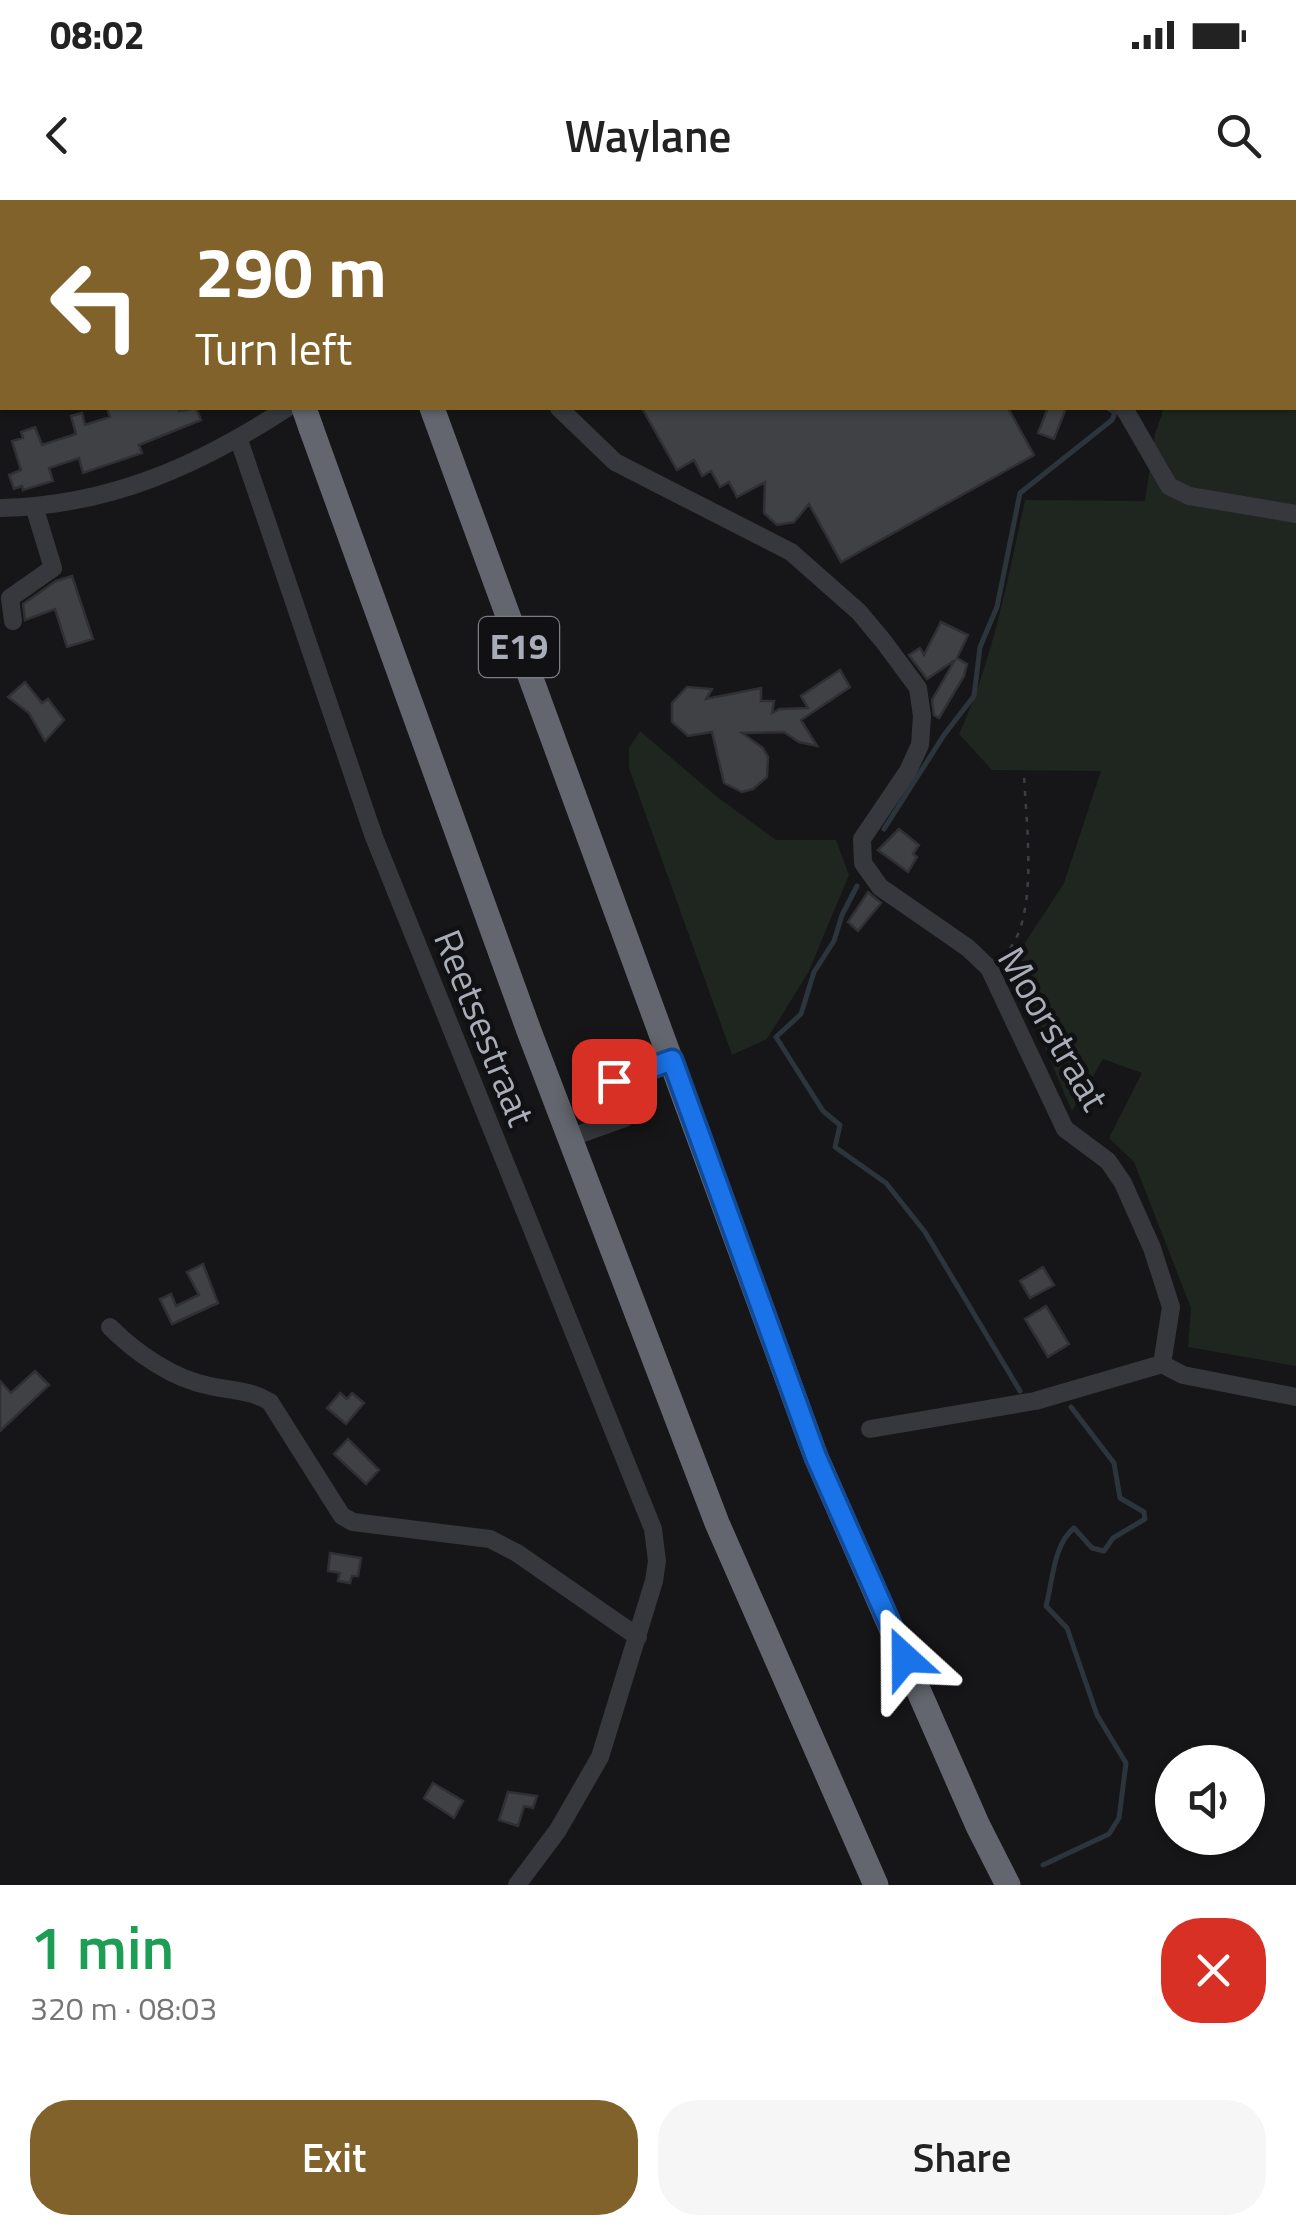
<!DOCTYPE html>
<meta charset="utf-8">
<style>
body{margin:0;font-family:"Titillium Web",sans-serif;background:#f6f6f6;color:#222;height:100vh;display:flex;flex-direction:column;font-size:38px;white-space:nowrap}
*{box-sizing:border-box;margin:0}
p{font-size:32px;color:#767676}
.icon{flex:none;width:55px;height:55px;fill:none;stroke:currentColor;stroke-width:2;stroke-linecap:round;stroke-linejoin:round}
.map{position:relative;height:1685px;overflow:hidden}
.side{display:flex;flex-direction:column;background:#fff;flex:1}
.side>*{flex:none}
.hud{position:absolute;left:0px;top:0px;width:1298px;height:210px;box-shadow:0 2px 8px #0004;background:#80622a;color:#fff;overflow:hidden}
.fabs{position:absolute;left:1155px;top:1545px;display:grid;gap:20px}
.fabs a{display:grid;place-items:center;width:110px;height:110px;border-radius:50%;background:#fff;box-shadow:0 2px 8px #0004;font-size:50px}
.pin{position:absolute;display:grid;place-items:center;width:85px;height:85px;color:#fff;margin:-42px;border-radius:20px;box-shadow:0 5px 15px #0006}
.me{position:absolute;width:110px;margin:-55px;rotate:336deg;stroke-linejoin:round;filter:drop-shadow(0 0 8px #0008)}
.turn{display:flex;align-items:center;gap:35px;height:210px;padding:0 30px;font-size:45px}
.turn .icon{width:130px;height:130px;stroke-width:2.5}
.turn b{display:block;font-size:70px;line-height:85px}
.round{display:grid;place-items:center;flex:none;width:105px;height:105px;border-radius:40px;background:#f6f6f6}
.overview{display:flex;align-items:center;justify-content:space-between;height:170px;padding:0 30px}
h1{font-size:60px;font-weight:600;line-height:75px;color:#1e9e55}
.action{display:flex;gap:20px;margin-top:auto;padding:20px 30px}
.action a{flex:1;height:115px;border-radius:40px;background:#80622a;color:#fff;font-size:40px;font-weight:600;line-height:115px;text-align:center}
.action a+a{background:#f6f6f6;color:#222}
.status{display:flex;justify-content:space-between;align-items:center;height:70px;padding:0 50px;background:#fff;direction:ltr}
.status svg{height:28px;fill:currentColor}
header{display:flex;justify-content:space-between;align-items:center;height:130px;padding:0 30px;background:#fff;font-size:45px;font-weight:600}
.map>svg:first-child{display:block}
</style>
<div class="status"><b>08:02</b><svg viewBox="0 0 49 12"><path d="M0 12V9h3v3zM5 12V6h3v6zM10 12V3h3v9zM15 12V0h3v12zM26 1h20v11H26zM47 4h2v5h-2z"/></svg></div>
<header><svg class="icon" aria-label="back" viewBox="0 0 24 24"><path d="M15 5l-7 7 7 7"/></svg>Waylane<svg class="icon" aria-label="search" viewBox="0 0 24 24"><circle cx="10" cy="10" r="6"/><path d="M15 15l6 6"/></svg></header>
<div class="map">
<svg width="1296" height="1685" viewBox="0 0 1296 1685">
<rect width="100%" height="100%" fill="#161618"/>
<path fill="#1e261f" d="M1236 0H1296V1166L1188 1147 1191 1108 1134 962 1109 938 1142 873 1103 859 1072 911 1010 766 1064 683 1101 571 992 570 959 534C993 460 1008 378 1025 300L1145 301 1155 234 1164 208H1295V2Z
M640 531 716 596 776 640H836L849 675 808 773 767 839 732 855 629 568V548Z"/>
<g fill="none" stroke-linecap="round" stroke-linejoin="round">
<path stroke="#2c353c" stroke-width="5" d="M1083 2 1084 0
M884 629 944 535 974 496 980 447 997 407 1020 293 1112 220 1115 213 1108 208
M857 686 842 715 834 741 814 772 801 814 776 837 823 911 840 925 835 947 886 983 925 1032 1020 1191
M1043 1665 1109 1634 1119 1618 1126 1563 1097 1515 1067 1428 1046 1406C1053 1381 1053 1345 1074 1328L1092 1348 1104 1351 1113 1338 1145 1319 1144 1312 1120 1298 1114 1263 1071 1207"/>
</g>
<path fill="#404145" stroke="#303034" stroke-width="2.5" d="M107 208H178L179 211 196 208 201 220 139 245 142 253 83 273 79 258 49 268 53 281 23 290 22 286 14 289 9 275 21 270 12 241 23 238 21 232 35 227 42 245 76 234 71 216 82 213 85 225 110 217Z
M642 208H1008L1034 255 841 362 809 304 794 322 777 325 764 313 765 282 737 297 729 282 720 287 711 271 702 276 694 260 677 270Z
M1048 208H1066L1054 239 1038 233Z
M72 376 93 439 67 447 55 409 25 420 23 404 56 381Z
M941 422 968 435 957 458 967 464 964 476 939 518 934 515 932 500 955 460 927 479 909 455 920 448 924 455Z
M840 470 850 487 801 520 817 546 799 542 784 532 742 533 763 548 768 557 767 577 753 589 742 592 724 583 712 532 688 536 672 522V503L687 487 712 489 706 499 761 488V501H774L772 513 780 509 808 508 801 496Z
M25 482 42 503 48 499 64 520 45 541 29 513 8 497Z
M899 629 919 645 913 654 917 657 908 672 878 650Z
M868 692 881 703 858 731 848 722Z
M203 1064 218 1103 172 1124 160 1099 171 1094 176 1106 199 1095 187 1072Z
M1043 1067 1054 1085 1030 1098 1020 1081Z
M1046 1106 1069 1144 1048 1157 1025 1119Z
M35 1171 49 1185 0 1231V1181L11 1193Z
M340 1193 347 1199 352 1193 364 1203 346 1224 327 1208Z
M348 1239 379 1270 366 1284 334 1254Z
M330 1353 361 1358 358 1376H352L350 1383 338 1381 340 1373 328 1371Z
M433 1583 463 1601 454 1618 424 1598Z
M508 1592 537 1596 533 1608 524 1606 518 1626 499 1620Z"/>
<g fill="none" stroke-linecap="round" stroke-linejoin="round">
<path stroke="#3d3f44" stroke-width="2.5" stroke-dasharray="5 8" stroke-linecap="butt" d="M560 2 563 0
M1001 758C1042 726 1025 620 1024 572"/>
<path stroke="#37383d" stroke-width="18" d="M879 0 880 2
M585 2 589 0
M0 170 2 166
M559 208 615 262 791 352 859 412 884 442 918 488 922 516 920 545 908 571 862 639 863 663 880 687 968 748 989 768 1065 929 1108 961 1123 983 1152 1048 1171 1107 1162 1164
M1124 208 1169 286 1189 296 1296 314
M239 240 374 637 653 1329 657 1361 654 1381 600 1557 558 1630 517 1685
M0 308C109 306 198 266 287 208
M13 421 10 398 53 368 34 306
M569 938 625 918 613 881 672 860
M110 1127C136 1153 173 1179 210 1186 232 1191 251 1190 270 1202L342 1316 353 1322 490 1339 517 1353 638 1437
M1162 1164 1183 1175 1296 1197
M870 1229 1035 1201 1162 1164"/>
<path stroke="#63666e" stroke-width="25" d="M230 0 231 2
M359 0 360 2
M389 0 390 2
M432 208 816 1257 978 1626 1008 1685
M311 228 529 831 717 1323 876 1685"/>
<path stroke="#63666e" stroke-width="25" d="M304 208 311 228"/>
</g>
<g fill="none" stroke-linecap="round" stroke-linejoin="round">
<defs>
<path id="route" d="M614 881 672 860 816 1257 905 1458"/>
</defs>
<use href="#route" stroke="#114b97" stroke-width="25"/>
<use href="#route" stroke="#1a73e8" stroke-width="18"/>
</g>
<g text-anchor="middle" stroke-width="9" stroke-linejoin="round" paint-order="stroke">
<rect fill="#111113" stroke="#7b7e86" stroke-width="2.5" x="479" y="417" width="80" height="60" rx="8"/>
<g font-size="35" font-weight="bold" fill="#a8adb8">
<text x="519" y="459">E19</text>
</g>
<g font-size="38" fill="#a8adb8" stroke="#111113">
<text transform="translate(484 828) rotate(68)" y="13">Reetsestraat</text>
<text transform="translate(1053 829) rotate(60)" y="13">Moorstraat</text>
</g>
</g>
</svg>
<div class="fabs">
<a><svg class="icon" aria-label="sound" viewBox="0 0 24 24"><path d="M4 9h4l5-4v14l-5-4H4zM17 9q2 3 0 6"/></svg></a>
</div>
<div class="pin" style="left:614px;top:881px;background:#d93025"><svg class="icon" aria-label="arrive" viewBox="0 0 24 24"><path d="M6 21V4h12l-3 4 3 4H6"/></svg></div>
<svg class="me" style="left:905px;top:1458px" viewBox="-20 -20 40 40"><path d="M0-17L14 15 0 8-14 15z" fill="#1a73e8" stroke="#fff" stroke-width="4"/></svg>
<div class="hud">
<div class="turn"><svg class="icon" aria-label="left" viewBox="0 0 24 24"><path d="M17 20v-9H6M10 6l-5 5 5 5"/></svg><div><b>290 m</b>Turn left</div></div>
</div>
</div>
<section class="side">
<div class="overview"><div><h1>1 min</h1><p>320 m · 08:03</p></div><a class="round" style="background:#d93025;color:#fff"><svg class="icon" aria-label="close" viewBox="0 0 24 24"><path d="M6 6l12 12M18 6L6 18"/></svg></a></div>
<div class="action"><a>Exit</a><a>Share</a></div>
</section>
